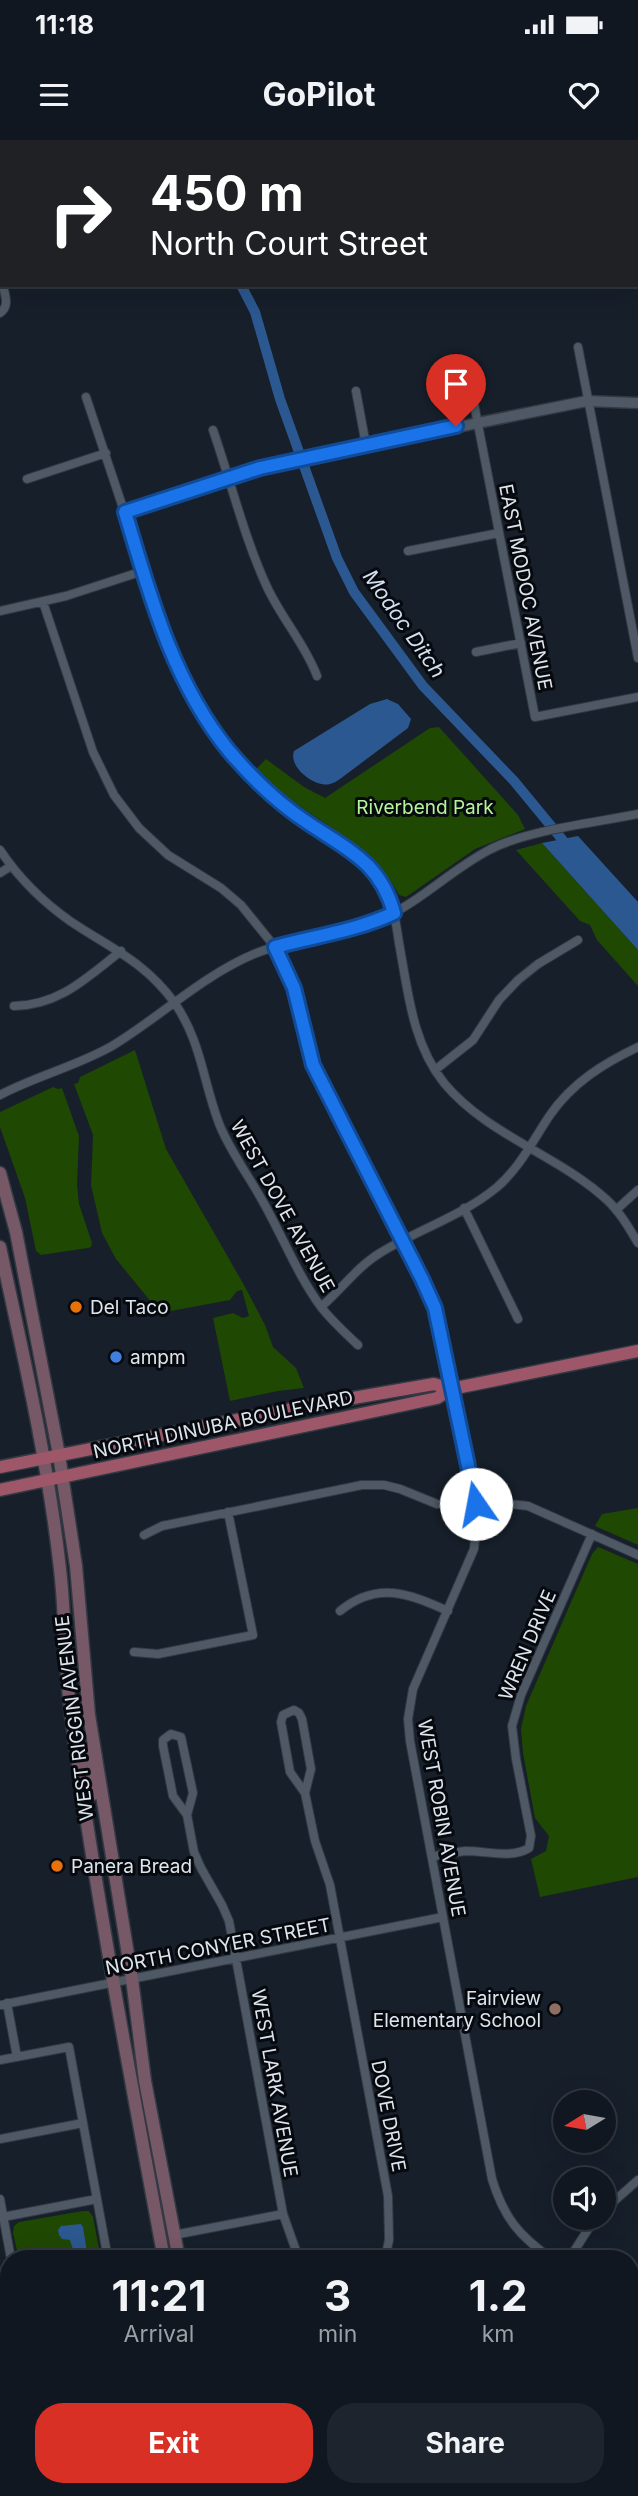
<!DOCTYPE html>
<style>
body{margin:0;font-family:Inter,sans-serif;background:#1e242d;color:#f1f3f6;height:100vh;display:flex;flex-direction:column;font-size:26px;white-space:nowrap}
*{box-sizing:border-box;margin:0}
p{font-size:23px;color:#9c9fa5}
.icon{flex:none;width:38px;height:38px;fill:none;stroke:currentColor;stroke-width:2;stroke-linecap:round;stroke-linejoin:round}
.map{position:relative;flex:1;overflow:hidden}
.details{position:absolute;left:0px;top:2110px;width:639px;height:247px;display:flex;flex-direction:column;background:#101720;border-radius:28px 28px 0 0;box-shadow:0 7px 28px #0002,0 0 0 2px #30363e}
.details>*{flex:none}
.top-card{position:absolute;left:0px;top:0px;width:639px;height:147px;box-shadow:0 7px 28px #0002,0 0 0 2px #30363e;background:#202124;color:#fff;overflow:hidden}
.needle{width:46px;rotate:259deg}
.controls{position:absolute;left:553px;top:1950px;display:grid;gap:14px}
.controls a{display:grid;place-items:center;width:63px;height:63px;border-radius:50%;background:#101720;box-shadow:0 7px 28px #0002,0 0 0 2px #30363e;font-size:35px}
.pin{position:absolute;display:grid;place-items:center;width:60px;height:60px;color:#fff;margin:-72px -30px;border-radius:50% 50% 50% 0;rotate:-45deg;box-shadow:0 0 7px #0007}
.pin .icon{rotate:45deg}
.me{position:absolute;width:77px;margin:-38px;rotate:348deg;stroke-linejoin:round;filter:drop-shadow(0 0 5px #0008)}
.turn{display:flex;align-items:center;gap:24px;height:147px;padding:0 35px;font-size:32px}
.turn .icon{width:91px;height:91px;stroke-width:2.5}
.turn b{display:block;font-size:49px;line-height:60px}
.eta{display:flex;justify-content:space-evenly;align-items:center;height:119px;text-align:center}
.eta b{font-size:42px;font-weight:700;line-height:49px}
.cta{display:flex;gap:14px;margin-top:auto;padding:14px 35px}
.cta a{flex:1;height:80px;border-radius:28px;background:#d93025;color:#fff;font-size:28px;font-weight:700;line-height:80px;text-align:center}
.cta a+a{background:#1e242d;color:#f1f3f6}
.status{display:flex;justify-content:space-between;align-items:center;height:49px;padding:0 35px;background:#101720;direction:ltr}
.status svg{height:19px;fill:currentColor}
header{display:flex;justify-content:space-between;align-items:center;height:91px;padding:0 35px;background:#101720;font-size:32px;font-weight:700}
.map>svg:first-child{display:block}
</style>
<div class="status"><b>11:18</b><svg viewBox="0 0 49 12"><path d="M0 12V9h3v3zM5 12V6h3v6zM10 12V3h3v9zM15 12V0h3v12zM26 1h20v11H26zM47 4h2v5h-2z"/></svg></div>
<header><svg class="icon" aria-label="menu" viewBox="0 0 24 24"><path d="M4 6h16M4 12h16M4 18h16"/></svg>GoPilot<svg class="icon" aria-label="heart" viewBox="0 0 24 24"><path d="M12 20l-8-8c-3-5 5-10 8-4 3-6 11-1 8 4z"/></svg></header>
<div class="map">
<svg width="638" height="2356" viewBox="0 0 638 2356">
<rect width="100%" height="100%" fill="#161f2a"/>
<path fill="#1f4803" d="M439 587 518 675 525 689 475 709 406 757 399 755C376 712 345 698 307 671 288 659 272 644 256 629L266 619 304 647 325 658 430 588Z
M542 703 638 810V846L597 800 590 785 580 781 516 710Z
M135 910 166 1009 244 1145 265 1185 273 1207 296 1228 304 1248 278 1251 230 1261 213 1178 233 1173 243 1178 249 1176 242 1150 237 1151 230 1160 160 1173 116 1119 102 1093 91 1045 93 995 74 944 78 943 80 937Z
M53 947 58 949 62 948 79 996 77 1045 79 1064 92 1103 91 1107 88 1108 41 1115 36 1111 25 1058 0 987V972Z
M638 1368V1405L595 1386 602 1374Z
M598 1407 638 1424V1737L540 1757 531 1719 546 1711 549 1696 535 1678 523 1613 521 1589 526 1566 592 1414Z
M83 2071H89L93 2077 101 2119H19L13 2093 14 2086 19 2082Z"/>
<path fill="#2b5890" d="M387 559 398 564 411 579 408 588 340 639C337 641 334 643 330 644 316 648 288 628 294 611L370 564Z
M578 696 638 762V810L542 703Z
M81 2084 83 2087 88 2119H76L70 2100 62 2099 59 2095 58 2090 61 2086Z"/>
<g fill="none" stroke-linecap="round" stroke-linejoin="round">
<path stroke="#2b5890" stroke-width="10" d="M163 0 164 2
M241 145 255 172 280 259 337 418 354 452 423 546 514 641 570 709"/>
<defs>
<path id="minor" d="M292 0V2
M422 0V2
M551 0V2
M273 2 285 0
M637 22H638
M0 61H2
M0 173C10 166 5 156 3 145
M578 207 638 518
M467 228 535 577 638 557
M356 251 366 305
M86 257 171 512C199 580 246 641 308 683 335 702 363 713 381 742 393 761 396 782 399 803 408 851 412 903 444 943 487 995 558 1015 607 1060 620 1072 629 1088 638 1103
M213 290C231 342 244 397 267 447 282 479 305 504 317 536
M27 339 106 313
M408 411 499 393
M43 462 93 612 114 655 139 688 168 715 221 748 241 765 275 807 294 848 313 925 422 1139 435 1168 473 1349 477 1377 474 1409 413 1549 408 1579 410 1601 492 2039C504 2078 519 2096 552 2119
M0 471 66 456 143 431
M476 512 521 503
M0 710C18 737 43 762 70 781 110 808 144 821 174 862 202 902 203 943 220 986 231 1012 248 1035 262 1060 282 1095 297 1134 321 1167 332 1181 345 1193 358 1205
M0 733 11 726
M14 866C60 865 86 838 121 811
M435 930 473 900 499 860 518 840 538 824 578 800
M0 955C36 936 77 926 112 906 160 877 202 836 254 814 295 797 341 797 382 779 421 761 451 730 489 710 527 690 594 683 638 674
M464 1068 518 1179
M616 1070 638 1050
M321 1167C341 1150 357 1127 380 1113 417 1090 462 1076 496 1048 520 1028 533 1000 550 975 572 943 604 923 638 907
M144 1395 162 1386 362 1345H384L400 1349 437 1364 453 1365 502 1363 528 1366 638 1415
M340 1471C377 1441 408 1453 448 1471
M134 1512 158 1514 253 1495 228 1372
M305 1653 290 1632 281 1582 283 1575 294 1570 299 1573 302 1579 311 1629 305 1653 315 1701 330 1745 388 2056 389 2100 385 2119
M187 1675 173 1656 163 1606V1600L171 1594 181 1597 193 1653 187 1675 194 1712 201 1728 222 1765 229 1781 283 2074 299 2119
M432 1717C443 1714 455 1712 466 1711 487 1711 511 1719 529 1708L531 1696 516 1619 512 1586 521 1555 592 1394
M7 1863 17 1917
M0 1865 443 1777
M0 1920 69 1907 108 2119
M0 1999 83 1983
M0 2059 11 2119
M604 2070 638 2040
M3 2077 97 2059
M174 2095 283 2074
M569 2119 596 2077
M0 2133 9 2132
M630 2181 638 2193"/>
<path id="tertiary" d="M125 372 289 321 587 261 638 263
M630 2276 638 2275
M235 2356 272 2348"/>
<path id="secondary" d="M0 1033 16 1092 59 1315 76 1426 89 1575 132 1839 145 1941 179 2119
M0 1107C23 1214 48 1321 60 1429 66 1480 64 1531 72 1582 97 1762 131 1941 164 2119
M74 1601 85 1610 93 1654
M207 2348 208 2356
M222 2348 223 2356"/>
<path id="primary" d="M0 1327 307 1266 434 1244 451 1249
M0 1350 437 1258 451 1249 638 1211"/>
</defs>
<use href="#minor" stroke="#333943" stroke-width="10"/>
<use href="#tertiary" stroke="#333943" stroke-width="13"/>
<use href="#secondary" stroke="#333943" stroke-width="15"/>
<use href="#primary" stroke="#333943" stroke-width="15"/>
<use href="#minor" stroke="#4e5965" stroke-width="8"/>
<use href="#tertiary" stroke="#4e5965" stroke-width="10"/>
<use href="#secondary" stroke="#765866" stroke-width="12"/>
<use href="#primary" stroke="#9d5768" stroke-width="12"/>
</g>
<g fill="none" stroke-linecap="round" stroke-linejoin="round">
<defs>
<path id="route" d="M456 286 260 328 125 372C150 456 173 542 229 611 252 638 279 664 308 683 348 710 380 722 394 773 356 791 315 796 275 807L294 848 313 925 422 1139 435 1168 476 1364"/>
</defs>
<use href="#route" stroke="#114b97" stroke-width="18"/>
<use href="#route" stroke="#1a73e8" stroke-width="12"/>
</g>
<g fill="#e8710a" stroke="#06090e" stroke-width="2.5">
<circle cx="76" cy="1167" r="7"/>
<circle cx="57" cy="1726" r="7"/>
</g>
<circle fill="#3f7fe0" stroke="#06090e" stroke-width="2.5" cx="116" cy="1217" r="7"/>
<circle fill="#8d6e63" stroke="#06090e" stroke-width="2.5" cx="555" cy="1869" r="7"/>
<g text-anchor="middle" stroke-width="6" stroke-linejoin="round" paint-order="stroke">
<g font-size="19" fill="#dfe5ed" stroke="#06090e">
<text transform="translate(526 447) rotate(79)" y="7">EAST MODOC AVENUE</text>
<text transform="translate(283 1066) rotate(61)" y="7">WEST DOVE AVENUE</text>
<text transform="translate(223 1284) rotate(-12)" y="7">NORTH DINUBA BOULEVARD</text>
<text transform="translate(527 1505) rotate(-67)" y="7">WREN DRIVE</text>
<text transform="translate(74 1578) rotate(-97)" y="7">WEST RIGGIN AVENUE</text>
<text transform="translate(442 1678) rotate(80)" y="7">WEST ROBIN AVENUE</text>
<text transform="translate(218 1806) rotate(-11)" y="7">NORTH CONYER STREET</text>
<text transform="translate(275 1943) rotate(80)" y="7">WEST LARK AVENUE</text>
<text transform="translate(389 1976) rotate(79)" y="7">DOVE DRIVE</text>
</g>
<g font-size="19" fill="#b5f499" stroke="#06090e">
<text x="425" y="674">Riverbend Park</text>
</g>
<g font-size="19" fill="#dfe5ed" stroke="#06090e" text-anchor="start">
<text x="90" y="1174">Del Taco</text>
<text x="130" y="1224">ampm</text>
<text x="71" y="1733">Panera Bread</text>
<text x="541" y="1865" text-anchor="end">Fairview<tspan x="541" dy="22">Elementary School</tspan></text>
</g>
<g font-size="21" font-style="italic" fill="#d3e0f1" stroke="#06090e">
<text transform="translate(404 484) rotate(55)" y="7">Modoc Ditch</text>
</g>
</g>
</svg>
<div class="controls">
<a><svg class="needle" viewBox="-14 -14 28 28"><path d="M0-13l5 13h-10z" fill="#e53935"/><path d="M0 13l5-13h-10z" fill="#9c9fa5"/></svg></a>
<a><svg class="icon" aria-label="sound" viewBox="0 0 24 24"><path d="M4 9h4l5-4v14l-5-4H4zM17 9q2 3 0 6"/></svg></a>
</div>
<div class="pin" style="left:456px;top:286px;background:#d93025"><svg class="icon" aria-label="arrive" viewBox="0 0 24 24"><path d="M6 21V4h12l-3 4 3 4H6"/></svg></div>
<svg class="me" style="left:476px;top:1364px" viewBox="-20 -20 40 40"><circle r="19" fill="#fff"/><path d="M0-13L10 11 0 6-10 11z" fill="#1a73e8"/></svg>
<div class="top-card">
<div class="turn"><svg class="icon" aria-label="right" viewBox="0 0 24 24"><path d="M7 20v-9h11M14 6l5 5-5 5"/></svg><div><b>450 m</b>North Court Street</div></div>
</div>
<section class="details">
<div class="eta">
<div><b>11:21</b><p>Arrival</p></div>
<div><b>3</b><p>min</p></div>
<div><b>1.2</b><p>km</p></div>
</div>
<div class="cta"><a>Exit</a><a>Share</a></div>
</section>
</div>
